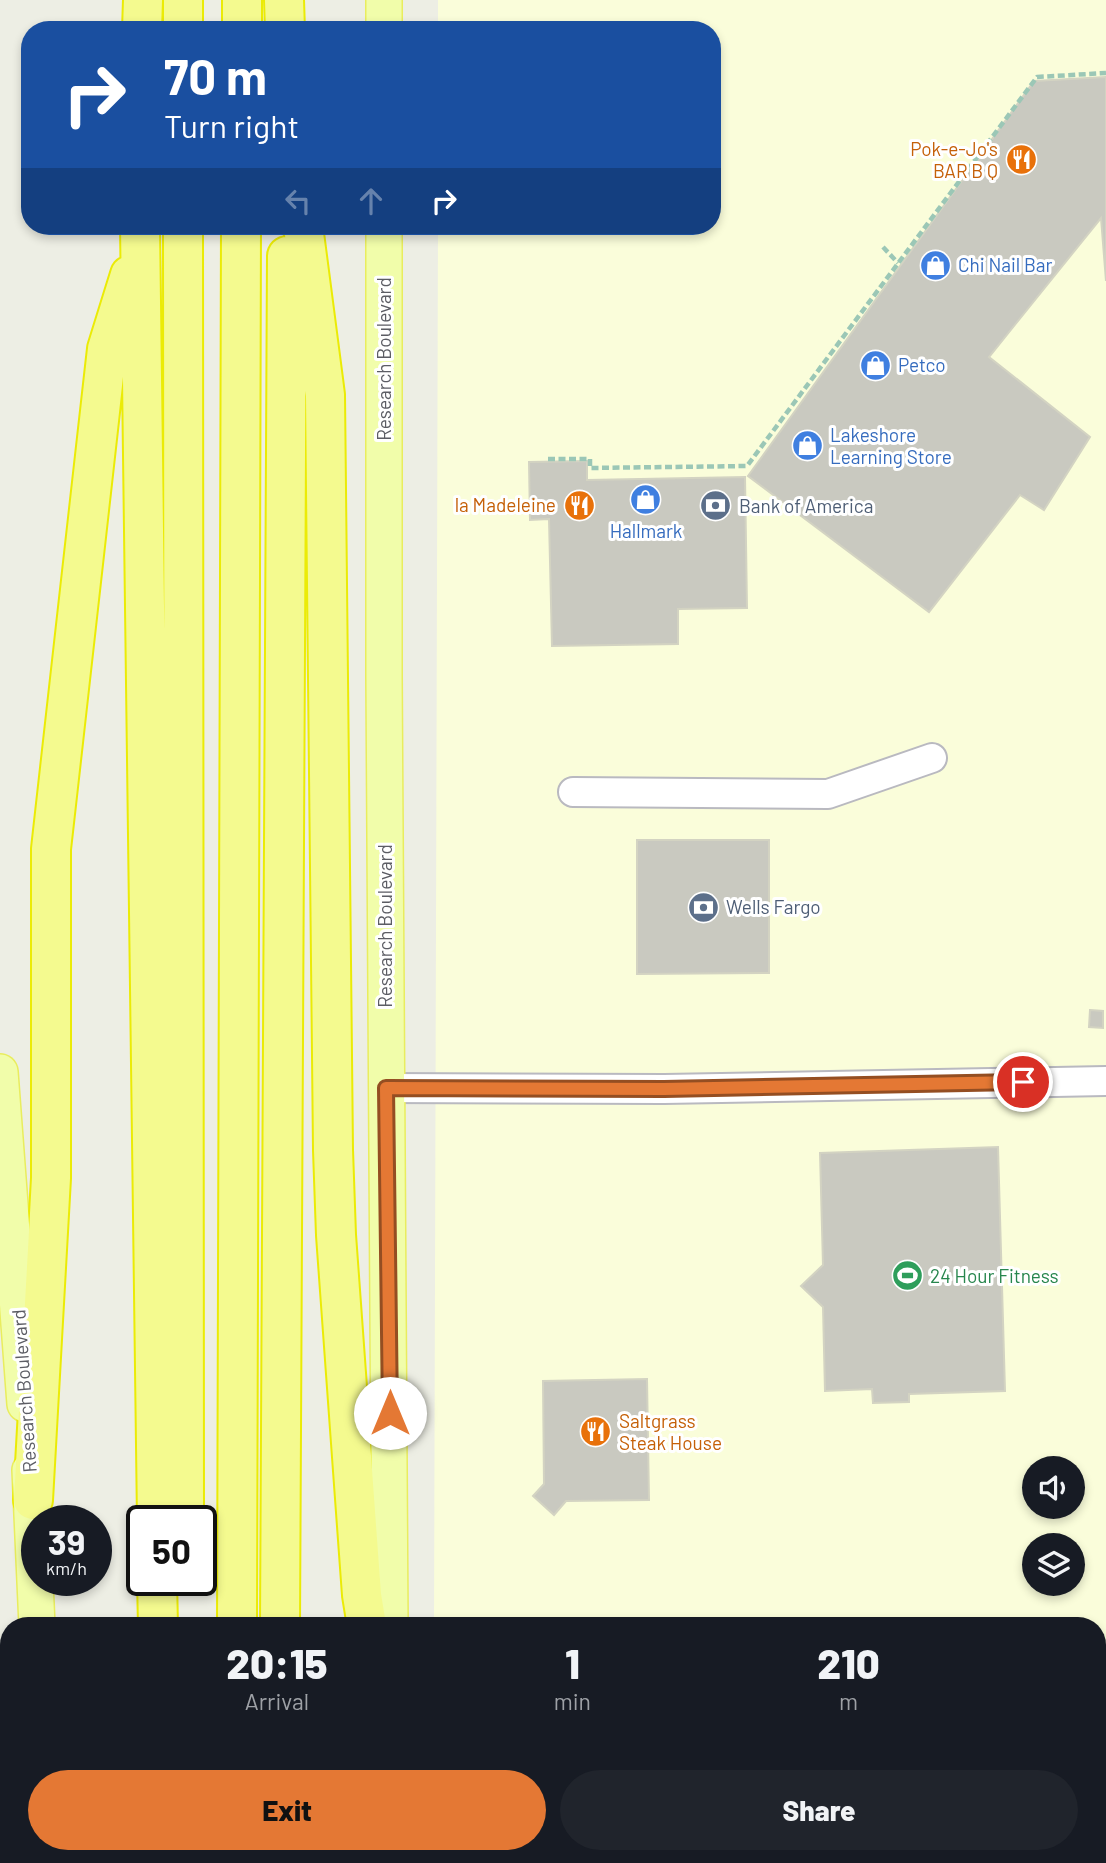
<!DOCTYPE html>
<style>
body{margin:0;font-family:Barlow,sans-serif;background:#20242c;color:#f1f3f6;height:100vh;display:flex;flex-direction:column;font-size:26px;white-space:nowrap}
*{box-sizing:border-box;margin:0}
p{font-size:23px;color:#9ea1a6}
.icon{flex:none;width:38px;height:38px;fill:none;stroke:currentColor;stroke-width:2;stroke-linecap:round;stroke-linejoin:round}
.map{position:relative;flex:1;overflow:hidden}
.sheet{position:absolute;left:0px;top:1617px;width:1106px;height:247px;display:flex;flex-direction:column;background:#171b24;border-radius:28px 28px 0 0;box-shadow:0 4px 10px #0003}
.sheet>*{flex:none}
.guide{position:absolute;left:21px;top:21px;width:700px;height:214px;border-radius:28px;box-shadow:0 4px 10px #0003;background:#1a4fa0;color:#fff;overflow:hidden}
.fabs{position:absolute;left:1022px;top:1456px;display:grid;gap:14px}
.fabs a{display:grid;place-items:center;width:63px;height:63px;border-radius:50%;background:#171b24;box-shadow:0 4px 10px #0003;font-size:35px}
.speed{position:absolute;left:21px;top:1505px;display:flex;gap:14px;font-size:35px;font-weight:700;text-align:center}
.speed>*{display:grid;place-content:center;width:91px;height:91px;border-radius:50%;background:#171b24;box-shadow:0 4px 10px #0003;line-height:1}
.speed small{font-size:18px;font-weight:400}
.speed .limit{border:4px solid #111;border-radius:10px;background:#fff;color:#111}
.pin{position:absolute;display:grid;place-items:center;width:60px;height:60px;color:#fff;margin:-30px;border:4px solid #fff;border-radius:50%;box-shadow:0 2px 7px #0007}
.me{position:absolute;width:77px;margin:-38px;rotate:0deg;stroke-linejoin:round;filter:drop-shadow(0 0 5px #0008)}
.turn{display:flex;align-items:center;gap:24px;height:147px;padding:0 28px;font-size:32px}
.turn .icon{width:91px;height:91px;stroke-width:2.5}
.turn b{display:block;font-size:49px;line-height:60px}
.lanes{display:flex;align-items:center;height:66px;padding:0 28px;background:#0003;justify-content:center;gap:35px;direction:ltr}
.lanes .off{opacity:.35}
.eta{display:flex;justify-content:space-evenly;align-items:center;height:119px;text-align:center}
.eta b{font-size:42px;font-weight:800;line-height:49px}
.button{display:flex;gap:14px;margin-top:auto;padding:14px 28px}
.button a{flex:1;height:80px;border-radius:42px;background:#e47834;color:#111;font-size:28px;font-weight:800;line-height:80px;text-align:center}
.button a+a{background:#20242c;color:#f1f3f6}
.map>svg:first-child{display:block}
</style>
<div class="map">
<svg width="1106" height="1863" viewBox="0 0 1106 1863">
<rect width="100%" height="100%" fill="#edeee4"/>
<path fill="#fafdda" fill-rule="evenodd" d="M438 0H1106V1863H434V1855H1097V1626H434L438 226H712V30H438ZM1034 1468H1073V1507H1034ZM1034 1545H1073V1584H1034Z"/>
<path fill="#c9c9c0" stroke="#d3d3c2" stroke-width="2" d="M1106 77V281L1101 218 989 357 1090 437 1044 510 1020 495 929 612 748 476 1034 81Z
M587 461V480L745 477 747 608 678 609V644L552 646 549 519 530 520 529 462Z
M637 840H769V973L637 974Z
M1090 1010 1103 1011V1028L1089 1027Z
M998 1147 1005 1391 909 1394V1402L873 1403 872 1389 825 1391 823 1307 801 1286 823 1265 820 1153Z
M647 1379 649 1500 566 1501 554 1515 533 1496 544 1484 543 1381Z
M1097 1683H1106V1863H970V1855H1097Z
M537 1855H970V1863H537Z"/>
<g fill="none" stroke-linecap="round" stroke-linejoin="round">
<defs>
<path id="minor" d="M573 792 828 794 932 758
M385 1088 664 1089 1106 1081
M0 1718 9 1717
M19 1855 39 1863"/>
<path id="major" d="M384 30V0
M384 226V676L390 1626
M0 1072 25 1404
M30 1470 37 1626
M42 1855 43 1863
M387 1863V1855"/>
<path id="highway" d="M183 0V30
M284 0 285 30
M142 30 143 0
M242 30V0
M140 226 157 1521
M183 226 184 1521
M303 226 325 395 333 1150 336 1235 362 1595 367 1626
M33 1500 51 1178V849L107 349 130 275
M157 1580 158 1626
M237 1626 241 226
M280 1626 287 256
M161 1855V1863
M236 1863 237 1855
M279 1863V1855"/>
</defs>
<use href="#minor" stroke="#b9b9c0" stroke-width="32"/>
<use href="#major" stroke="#e9ed5e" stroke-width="38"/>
<use href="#highway" stroke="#ebeb06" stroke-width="42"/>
<path stroke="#9bc7b6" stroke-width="4.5" stroke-dasharray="7 3.5" stroke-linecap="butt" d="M883 247 898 263
M548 459H590V468L747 466 1037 77 1106 73"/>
<use href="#minor" stroke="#fff" stroke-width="28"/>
<use href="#major" stroke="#f1fdaa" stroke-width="35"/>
<use href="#highway" stroke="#f4fa8f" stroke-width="38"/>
</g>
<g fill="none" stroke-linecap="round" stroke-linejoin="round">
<defs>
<path id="route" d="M390 1413 386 1088 664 1089 1023 1082"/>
</defs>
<use href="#route" stroke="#944e22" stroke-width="18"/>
<use href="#route" stroke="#e47834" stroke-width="12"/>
</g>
<defs>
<symbol id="restaurant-disc" viewBox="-11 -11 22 22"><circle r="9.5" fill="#e8710a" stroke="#fff"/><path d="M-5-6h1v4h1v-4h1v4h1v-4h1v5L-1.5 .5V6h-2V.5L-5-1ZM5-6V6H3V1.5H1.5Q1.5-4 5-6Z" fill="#fff"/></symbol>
<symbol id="shop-disc" viewBox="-11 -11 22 22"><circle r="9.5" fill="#3f7fe0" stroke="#fff"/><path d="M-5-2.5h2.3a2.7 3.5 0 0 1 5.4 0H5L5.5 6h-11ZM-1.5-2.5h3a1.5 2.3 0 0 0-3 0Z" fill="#fff"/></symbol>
<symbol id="bank-disc" viewBox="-11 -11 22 22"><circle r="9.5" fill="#5c6f8a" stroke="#fff"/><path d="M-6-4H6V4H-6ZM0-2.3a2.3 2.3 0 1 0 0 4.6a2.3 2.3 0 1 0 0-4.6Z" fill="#fff"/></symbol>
<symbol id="stadium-disc" viewBox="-11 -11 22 22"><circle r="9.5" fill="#2e9e5b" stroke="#fff"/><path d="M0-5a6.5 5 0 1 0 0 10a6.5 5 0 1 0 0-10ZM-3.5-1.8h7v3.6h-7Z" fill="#fff"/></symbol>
</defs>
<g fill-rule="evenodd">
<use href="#restaurant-disc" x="1004" y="142" width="35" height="35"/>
<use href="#shop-disc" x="918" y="248" width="35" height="35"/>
<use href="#shop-disc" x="858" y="348" width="35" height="35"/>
<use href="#shop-disc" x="790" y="428" width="35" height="35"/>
<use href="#shop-disc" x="628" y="482" width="35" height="35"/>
<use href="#restaurant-disc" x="562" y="488" width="35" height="35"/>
<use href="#bank-disc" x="698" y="488" width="35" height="35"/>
<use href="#bank-disc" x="686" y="890" width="35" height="35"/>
<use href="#stadium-disc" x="890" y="1258" width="35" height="35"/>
<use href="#restaurant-disc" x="578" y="1414" width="35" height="35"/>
</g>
<g text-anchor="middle" stroke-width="6" stroke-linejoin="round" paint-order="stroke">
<g font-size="19" fill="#c56008" stroke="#fff" text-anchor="end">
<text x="998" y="156">Pok-e-Jo's<tspan x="998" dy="22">BAR B Q</tspan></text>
<text x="556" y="512">la Madeleine</text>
<text x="619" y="1428" text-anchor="start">Saltgrass<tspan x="619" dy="22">Steak House</tspan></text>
</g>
<g font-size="19" fill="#366cbe" stroke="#fff" text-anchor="start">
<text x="958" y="272">Chi Nail Bar</text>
<text x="898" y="372">Petco</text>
<text x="830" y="442">Lakeshore<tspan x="830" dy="22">Learning Store</tspan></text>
<text x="646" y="538" text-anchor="middle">Hallmark</text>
</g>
<g font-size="19" fill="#5c5d64" stroke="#fff">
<text transform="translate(384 359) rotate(-90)" y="7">Research Boulevard</text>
<text transform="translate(385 926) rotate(-90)" y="7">Research Boulevard</text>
<text transform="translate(24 1391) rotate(-94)" y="7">Research Boulevard</text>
</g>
<g font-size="19" fill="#4e5e75" stroke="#fff" text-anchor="start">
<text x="739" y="513">Bank of America</text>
<text x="726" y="914">Wells Fargo</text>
</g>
<g font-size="19" fill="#27864d" stroke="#fff" text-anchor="start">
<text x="930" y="1283">24 Hour Fitness</text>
</g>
</g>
</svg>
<div class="fabs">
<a><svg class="icon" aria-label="sound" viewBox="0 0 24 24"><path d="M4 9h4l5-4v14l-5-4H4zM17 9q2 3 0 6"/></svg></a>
<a><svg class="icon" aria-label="layers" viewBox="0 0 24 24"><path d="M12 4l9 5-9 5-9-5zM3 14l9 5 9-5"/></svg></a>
</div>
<div class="speed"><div>39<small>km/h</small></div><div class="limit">50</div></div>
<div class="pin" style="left:1023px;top:1082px;background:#d93025"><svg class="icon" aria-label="arrive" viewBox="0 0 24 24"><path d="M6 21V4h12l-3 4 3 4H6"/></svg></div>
<svg class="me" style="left:390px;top:1413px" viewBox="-20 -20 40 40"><circle r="19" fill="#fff"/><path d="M0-13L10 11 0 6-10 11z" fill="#e47834"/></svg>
<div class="guide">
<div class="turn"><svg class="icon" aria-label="right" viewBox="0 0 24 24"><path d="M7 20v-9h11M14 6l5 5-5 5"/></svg><div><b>70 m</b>Turn right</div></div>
<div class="lanes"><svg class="icon off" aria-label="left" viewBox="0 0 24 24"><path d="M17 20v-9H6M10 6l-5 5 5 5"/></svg><svg class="icon off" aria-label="ahead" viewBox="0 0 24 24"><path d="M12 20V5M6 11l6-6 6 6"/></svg><svg class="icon" aria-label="right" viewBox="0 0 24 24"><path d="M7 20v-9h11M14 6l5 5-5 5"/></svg></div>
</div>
<section class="sheet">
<div class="eta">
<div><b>20:15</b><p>Arrival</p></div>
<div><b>1</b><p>min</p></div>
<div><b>210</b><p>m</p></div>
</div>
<div class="button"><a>Exit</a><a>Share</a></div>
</section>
</div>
